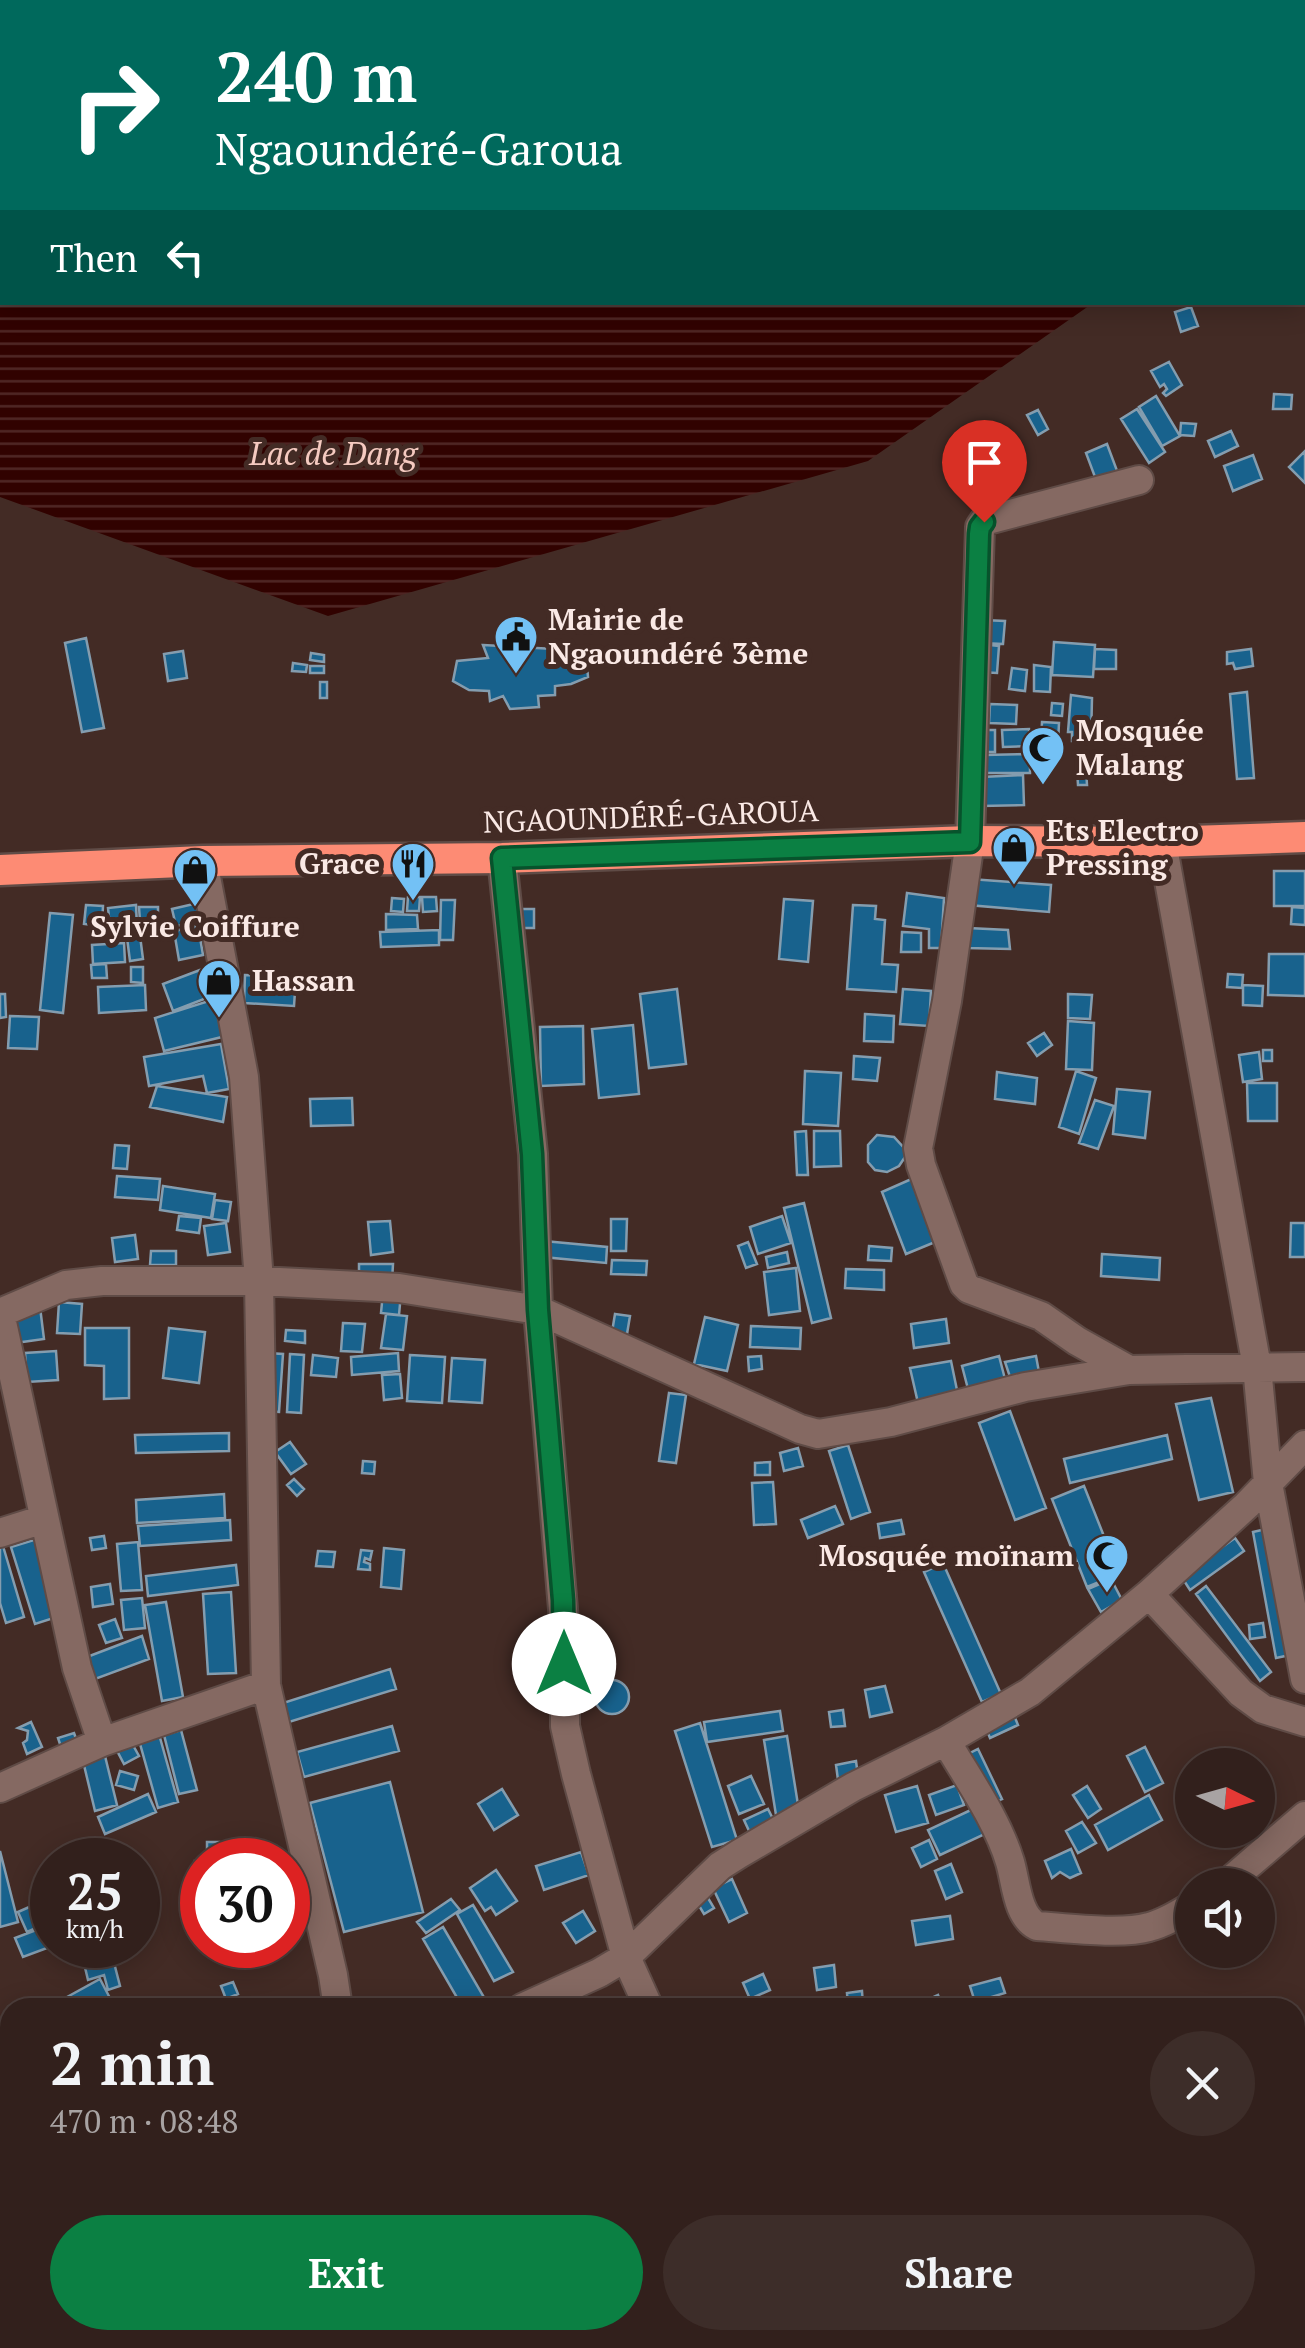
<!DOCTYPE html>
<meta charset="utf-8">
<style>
body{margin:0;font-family:"PT Serif",serif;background:#3d2d29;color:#f1f3f6;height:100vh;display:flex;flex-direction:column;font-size:38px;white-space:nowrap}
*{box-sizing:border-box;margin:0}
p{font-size:32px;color:#a8a3a3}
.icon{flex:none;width:55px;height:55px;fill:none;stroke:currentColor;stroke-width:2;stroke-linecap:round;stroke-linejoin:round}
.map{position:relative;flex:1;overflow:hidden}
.details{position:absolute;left:0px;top:1998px;width:1305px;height:352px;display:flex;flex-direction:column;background:#32201c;border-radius:30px 30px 0 0;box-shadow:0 5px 25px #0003,0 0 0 2px #4d3e3b}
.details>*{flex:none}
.top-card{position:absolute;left:0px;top:0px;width:1305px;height:305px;box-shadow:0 5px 25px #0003,0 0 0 2px #4d3e3b;background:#00695c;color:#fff;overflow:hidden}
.needle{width:65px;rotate:95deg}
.tools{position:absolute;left:1175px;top:1748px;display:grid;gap:20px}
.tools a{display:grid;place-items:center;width:100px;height:100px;border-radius:50%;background:#32201c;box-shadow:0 5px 25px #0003,0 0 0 2px #4d3e3b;font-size:50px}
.speed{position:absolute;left:30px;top:1838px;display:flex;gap:20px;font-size:50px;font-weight:700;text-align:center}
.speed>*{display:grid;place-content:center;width:130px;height:130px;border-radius:50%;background:#32201c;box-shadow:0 5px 25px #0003,0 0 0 2px #4d3e3b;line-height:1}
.speed small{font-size:25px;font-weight:400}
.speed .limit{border:15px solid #d22;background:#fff;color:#111}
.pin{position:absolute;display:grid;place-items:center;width:85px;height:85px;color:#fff;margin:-102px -42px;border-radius:50% 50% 50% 0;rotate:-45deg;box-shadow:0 0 10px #0007}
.pin .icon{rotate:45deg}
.me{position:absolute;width:110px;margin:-55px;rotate:0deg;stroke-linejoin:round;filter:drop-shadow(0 0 8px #0008)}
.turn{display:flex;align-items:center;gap:35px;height:210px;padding:0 50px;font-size:45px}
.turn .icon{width:130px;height:130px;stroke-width:2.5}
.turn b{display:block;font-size:70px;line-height:85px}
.then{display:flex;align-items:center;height:95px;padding:0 50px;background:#0003;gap:20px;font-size:38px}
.round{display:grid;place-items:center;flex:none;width:105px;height:105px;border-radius:52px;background:#3d2d29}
.overview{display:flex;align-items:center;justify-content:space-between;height:170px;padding:0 50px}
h1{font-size:60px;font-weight:800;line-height:75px}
.cta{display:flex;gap:20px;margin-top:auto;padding:20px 50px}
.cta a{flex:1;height:115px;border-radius:60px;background:#0b8043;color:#fff;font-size:40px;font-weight:800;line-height:115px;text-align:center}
.cta a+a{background:#3d2d29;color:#f1f3f6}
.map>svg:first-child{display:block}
</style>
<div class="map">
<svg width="1305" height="2348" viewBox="0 0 1305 2348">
<defs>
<pattern id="water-rules" width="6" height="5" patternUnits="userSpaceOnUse" patternTransform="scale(2.5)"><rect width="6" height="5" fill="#310200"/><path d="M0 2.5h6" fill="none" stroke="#502725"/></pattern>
</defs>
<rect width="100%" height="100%" fill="#432b25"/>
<path fill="url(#water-rules)" d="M0 0H1305V142L1303 144 1302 2H2V302L1093 303 868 461 328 616 0 497Z"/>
<path fill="#18628d" stroke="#849daf" stroke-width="2.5" d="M1191 307 1198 326 1181 332 1175 312Z
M1169 362 1182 385 1166 396 1163 393 1167 389 1164 384 1160 387 1151 371Z
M1274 394 1292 395 1291 409H1273Z
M1156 396 1180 436 1162 446 1139 407Z
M1137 409 1165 452 1149 463 1121 419Z
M1038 410 1048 429 1038 435 1027 415Z
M1181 423 1196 424 1194 436 1180 435Z
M1231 431 1238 446 1215 457 1208 441Z
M1107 444 1119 476 1098 485 1086 453Z
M1305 451V483L1289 467Z
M1253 455 1262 479 1233 491 1224 466Z
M983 620 1005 621 1003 644 981 643Z
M86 638 104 728 82 732 65 643Z
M1054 642 1095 645 1093 677 1052 675Z
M981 644 999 646 997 673 979 672Z
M483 645 555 649 586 655 588 677 571 684 555 686V695L538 696 539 707 510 709 503 696 490 701 489 691 469 690 453 681 457 661 488 658Z
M1095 649 1116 650V669H1094Z
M1251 649 1253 666 1235 669 1233 663 1227 664V652Z
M183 651 187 678 168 681 164 654Z
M311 653 324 655V662L310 660Z
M293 663 307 665 306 672 292 671Z
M1034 665 1051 667 1050 692 1034 691Z
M310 666H324V673H310Z
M1012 668 1027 670 1025 691 1009 689Z
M320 682H327V698H320Z
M1247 692 1254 778 1237 779 1230 694Z
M1071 695 1092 698 1091 741H1072V732H1068Z
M1052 703 1063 704 1062 716 1051 715Z
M990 704 1017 705 1016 724 989 723Z
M1042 722 1059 723 1058 744 1041 742Z
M1029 729 1030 746 1003 747 1002 730Z
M980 730H995V752H979Z
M1030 754V773H984V755Z
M1077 769H1086L1087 785H1078Z
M1023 775 1024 805 981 806V777Z
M1274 871H1305V906H1274Z
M970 879 1051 885 1049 912 968 905Z
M907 893 944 898 941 948H929V929L903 926Z
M408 897H420L419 911H407Z
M422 897H436L437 911 423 912Z
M392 898 404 899 403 912 391 911Z
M784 899 813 901 808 962 779 959Z
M441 900H455L453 940H440Z
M198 903 201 921 176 926 172 909Z
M86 905 103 906 102 926 84 924Z
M136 905 137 925 110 927 108 908Z
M853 905 876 906 875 919 885 920 882 964 898 965 896 992 847 989Z
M139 907H158V920L140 921Z
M1292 907 1305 908V925L1291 924Z
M519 909H534V928H519Z
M50 913 73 915 63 1013 40 1010Z
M386 914 417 915 418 929 386 930Z
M198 926 203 955 179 960 174 931Z
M139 928 143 959 130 961 126 930Z
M968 928 1008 930 1010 949 967 948Z
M439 930V945L381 947 380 932Z
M902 932 921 933V952H901Z
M124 943 125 962 93 964 92 945Z
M1269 954H1305V996L1268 995Z
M106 964 107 978H92L91 965Z
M131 967H143V983L131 982Z
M208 967 217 994 173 1011 163 984Z
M1228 974 1243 975 1242 988 1227 987Z
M245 975 296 977 294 1006 244 1003Z
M145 985 146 1010 99 1013 98 987Z
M1243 985 1263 986 1262 1006 1243 1005Z
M677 989 686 1064 649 1068 640 994Z
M903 989 931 991 929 1026 900 1024Z
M0 994H5L6 1017 0 1018Z
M1068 994 1092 995 1090 1019 1068 1018Z
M215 999 226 1036 164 1051 155 1018Z
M865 1014 894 1016 893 1042 864 1041Z
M10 1016 39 1017 37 1049 8 1048Z
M1068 1021 1094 1023 1092 1070 1066 1069Z
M633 1025 639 1094 599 1098 592 1029Z
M583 1026 584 1084 541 1086 540 1027Z
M1044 1033 1052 1045 1037 1056 1028 1043Z
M221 1044 229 1089 207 1093 203 1076 149 1086 144 1057Z
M1263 1050H1272V1061H1263Z
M1259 1052 1262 1079 1243 1082 1239 1055Z
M854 1056 880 1058 877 1081 853 1079Z
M805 1071 841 1073 838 1126 803 1124Z
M1076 1071 1096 1078 1079 1134 1059 1127Z
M997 1072 1037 1078 1035 1104 995 1099Z
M1247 1083H1277V1121H1248Z
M157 1086 227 1097 223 1122 150 1107Z
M1117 1089 1150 1092 1145 1138 1113 1134Z
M352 1098 353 1125 311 1126 310 1099Z
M1095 1100 1114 1106 1098 1149 1079 1143Z
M806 1131 808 1175H797L795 1132Z
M814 1131H840L841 1166 814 1167Z
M877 1135 894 1137 905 1149V1157L899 1166 887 1172 875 1170 868 1162V1145Z
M115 1145 129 1146 127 1169 113 1168Z
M117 1176 160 1179 158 1200 115 1197Z
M916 1177 940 1240 906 1254 882 1192Z
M163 1186 215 1194 211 1218 160 1210Z
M215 1200 231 1202 228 1221 212 1219Z
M804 1203 831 1318 812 1323 784 1208Z
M179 1216 201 1218 199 1233 177 1230Z
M782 1216 791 1243 758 1254 750 1227Z
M611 1219H627L626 1251H611Z
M390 1221 393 1252 371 1255 368 1222Z
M226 1223 230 1252 208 1255 204 1226Z
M1291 1223H1305V1257H1290Z
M135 1235 138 1259 115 1262 112 1238Z
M544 1241 607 1247 606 1263 543 1257Z
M748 1242 757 1264 746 1268 738 1246Z
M869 1246 892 1248 891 1261 868 1260Z
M151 1251H176V1265H150Z
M787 1252 789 1263 768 1268 766 1257Z
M1102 1254 1160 1258 1159 1280 1101 1276Z
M612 1260 647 1261 646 1275 611 1274Z
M359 1264H393L392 1282H359Z
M796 1268 800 1311 769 1315 764 1272Z
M846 1269 884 1270V1290L845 1288Z
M383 1292 401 1293 399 1315 381 1313Z
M59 1302 82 1304 80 1334 57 1333Z
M40 1307 44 1339 15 1343 12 1310Z
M386 1314 407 1316 403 1350 381 1348Z
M615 1314 630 1316 627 1334 612 1332Z
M705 1317 738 1325 727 1371 694 1364Z
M946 1319 949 1343 914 1348 911 1324Z
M343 1323 365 1324 362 1352 341 1351Z
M751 1326 801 1328 800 1349 750 1347Z
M85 1328H129V1398L104 1399V1366L85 1365Z
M169 1328 205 1332 199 1383 163 1378Z
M286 1330 305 1331V1343L285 1341Z
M56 1351 58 1380 27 1382 25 1353Z
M267 1353 283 1354 279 1412 263 1411Z
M398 1353 399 1371 352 1375 351 1357Z
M290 1354 304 1355 301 1413 287 1412Z
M313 1355 338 1358 336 1377 311 1375Z
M410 1355 445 1357 442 1403 407 1401Z
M761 1356 762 1369 749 1371 748 1357Z
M999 1356 1005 1379 968 1389 962 1366Z
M1036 1356 1039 1372 1011 1380 1005 1362Z
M452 1358 485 1360 482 1403 449 1401Z
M951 1361 958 1395 918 1403 910 1368Z
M400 1374 402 1398 384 1400 382 1375Z
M669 1393 686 1395 676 1463 659 1461Z
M1211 1398 1233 1492 1199 1500 1176 1404Z
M1010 1411 1046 1508 1015 1520 979 1423Z
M229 1433V1451L136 1453 135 1435Z
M1167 1435 1172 1459 1070 1483 1064 1459Z
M290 1442 306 1464 291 1474 275 1452Z
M848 1445 870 1512 851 1519 829 1451Z
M798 1448 803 1466 784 1471 780 1453Z
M363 1461 375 1462 374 1474 362 1473Z
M770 1462V1475H755V1463Z
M294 1479 304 1489 297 1496 287 1485Z
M773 1482 776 1524 754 1525 752 1483Z
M1084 1486 1119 1574 1087 1587 1052 1499Z
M224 1494 225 1518 137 1523 136 1500Z
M835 1506 843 1524 808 1538 801 1520Z
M230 1520 231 1540 140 1546 138 1526Z
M901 1520 904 1534 880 1538 878 1524Z
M1266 1529 1290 1655 1276 1658 1253 1532Z
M104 1536 106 1548 92 1550 90 1538Z
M1235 1538 1244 1551 1190 1590 1181 1576Z
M37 1539 60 1616 35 1624 11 1547Z
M138 1542 142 1590 121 1591 117 1544Z
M3 1546 24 1617 6 1623 0 1603V1547Z
M384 1548 404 1550 401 1589 381 1587Z
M361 1550 372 1551 370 1560 365 1558 364 1562 370 1564V1570L358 1569Z
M318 1551 335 1552 333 1567 316 1566Z
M943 1563 1001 1694 982 1702 924 1572Z
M236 1565 238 1585 148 1596 146 1576Z
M1111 1579 1122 1600 1101 1612 1088 1589Z
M110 1584 113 1604 93 1607 91 1587Z
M1206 1586 1271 1672 1260 1681 1196 1594Z
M231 1592 236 1673 208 1674 203 1594Z
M142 1598 145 1628 124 1630 121 1600Z
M166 1602 183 1697 162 1701 145 1605Z
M115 1619 122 1638 106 1643 99 1625Z
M1263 1623 1265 1637 1250 1639 1249 1625Z
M142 1636 149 1659 87 1682 79 1660Z
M390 1669 396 1689 289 1722 283 1703Z
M595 1697a17 17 0 1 1 34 0a17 17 0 1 1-34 0Z
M885 1686 892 1712 870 1717 865 1690Z
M1011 1708 1018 1725 990 1738 983 1721Z
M843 1710 845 1726 831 1727 829 1712Z
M780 1711 783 1731 707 1742 704 1722Z
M31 1722 42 1747 27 1754 23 1743 27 1740 28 1731 18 1728Z
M700 1723 737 1840 712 1847 675 1731Z
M392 1726 399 1751 304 1777 297 1752Z
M157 1727 178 1802 158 1808 137 1733Z
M181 1730 197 1790 179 1794 164 1735Z
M74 1733 79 1747 63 1753 58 1738Z
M787 1736 799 1811 776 1815 764 1740Z
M129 1738 139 1756 124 1764 114 1745Z
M1145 1747 1163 1783 1145 1792 1127 1756Z
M978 1749 1002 1799 985 1806 962 1757Z
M105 1756 117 1805 95 1811 83 1761Z
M856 1761 858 1776 838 1780 836 1765Z
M120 1771 138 1776 134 1790 116 1785Z
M751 1776 764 1804 739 1814 728 1786Z
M390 1782 423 1912 344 1932 310 1803Z
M957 1785 964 1805 936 1815 929 1795Z
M917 1786 928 1823 896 1832 885 1795Z
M1087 1786 1101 1809 1088 1818 1073 1795Z
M502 1789 518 1815 494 1830 478 1804Z
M148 1794 156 1812 105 1834 98 1817Z
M1149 1795 1162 1820 1108 1850 1095 1825Z
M768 1809 774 1821 750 1833 744 1820Z
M973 1809 985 1834 940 1855 928 1830Z
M1082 1822 1096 1843 1078 1853 1066 1831Z
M929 1840 937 1859 921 1867 912 1848Z
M207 1842H219L218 1855 207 1854Z
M1071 1849 1081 1873 1070 1878 1060 1872 1052 1878 1045 1861Z
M0 1851 18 1922 0 1927Z
M581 1852 589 1875 544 1890 536 1866Z
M195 1861H202V1880L197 1881Z
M951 1864 962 1892 946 1899 935 1871Z
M496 1870 517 1901 496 1915 491 1907 485 1911 470 1888Z
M732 1879 747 1913 729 1922 713 1888Z
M705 1893 714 1908 704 1914 695 1899Z
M52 1897V1921L27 1932 18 1912Z
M451 1899 460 1910 426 1933 417 1922Z
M473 1905 513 1972 494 1981 457 1914Z
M583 1911 595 1931 576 1943 563 1923Z
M950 1916 953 1939 916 1945 912 1921Z
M52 1924V1945H55L23 1957 15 1938Z
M443 1927 485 1999 471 2008H463L423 1939Z
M111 1951 120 1986 108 1990 104 1975 88 1980 83 1959Z
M834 1965 836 1987 817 1990 814 1968Z
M763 1974 770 1990 750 1999 743 1983Z
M1000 1978 1005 1993 975 2002 970 1986Z
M100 1979 112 2002 102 2008H47Z
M233 1982 238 1994 226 1999 221 1986Z
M862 1991 863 2005 848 2006 847 1993Z
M938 1995 943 2008H925L923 2002Z
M0 2102 10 2124V2185L0 2163Z
M15 2340H52L38 2348H1Z
M103 2340H110L112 2348H78Z
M122 2340H139L140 2343 131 2348H127Z
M239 2340H255L259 2348H229L227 2345Z
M516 2340H560L559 2348H515Z
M563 2340H597L596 2348H562Z
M613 2340H678L677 2348H612Z
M688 2340H704L702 2348H685Z
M1007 2340H1026V2348H1007Z
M1036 2340H1075V2347H1036Z
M1228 2340H1247L1248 2348H1228Z
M490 2342 508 2344V2348H490Z"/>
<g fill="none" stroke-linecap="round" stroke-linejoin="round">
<defs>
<path id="minor" d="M1162 842 1257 1367 1268 1483 1305 1679
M502 858 533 1154 538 1310 565 1633V1726L576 1774 626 1957 649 2008
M203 861 244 1077 259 1281 266 1685 333 1975 338 2008
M0 1313 66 1285 102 1281H259L399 1288 538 1310 800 1429 818 1434 891 1422 1025 1387 1129 1370 1305 1367
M0 1313 77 1668 102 1742
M1129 1370 1077 1341 1041 1316 969 1289 964 1284 921 1165 918 1148 947 1001 970 841 980 527 984 521 1139 480
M0 1533 44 1519
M1149 1594 1241 1693 1263 1709 1305 1722
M946 1741C968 1779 997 1819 1010 1862 1016 1882 1017 1916 1037 1926 1067 1928 1121 1935 1149 1927 1165 1923 1179 1914 1192 1906
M0 1788 102 1742 266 1685
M1225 1885 1305 1816
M522 2008 599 1973 626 1957 720 1866 739 1854 853 1787 946 1741 1030 1692 1149 1594 1247 1505 1305 1445
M1295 2039 1305 2037
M0 2178 10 2198
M1295 2263 1305 2261
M0 2326 10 2316
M403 2340 405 2348
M799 2340 803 2348
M1123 2340V2348"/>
<path id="highway" d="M0 870 203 861 502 858 970 841 1162 842 1305 837"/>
</defs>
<use href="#minor" stroke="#5f4b46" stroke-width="32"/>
<use href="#highway" stroke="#5f4b46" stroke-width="35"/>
<use href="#minor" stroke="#856962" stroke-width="28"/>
<use href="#highway" stroke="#fd8b74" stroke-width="30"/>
</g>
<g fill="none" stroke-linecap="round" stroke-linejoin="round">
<defs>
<path id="route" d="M564 1664 563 1600 538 1310 532 1154 502 858 970 842 979 534 980 527 984 522"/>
</defs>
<use href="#route" stroke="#07532c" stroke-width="25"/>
<use href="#route" stroke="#0b8043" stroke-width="18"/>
</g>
<defs>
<symbol id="civic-pin" viewBox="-11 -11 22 30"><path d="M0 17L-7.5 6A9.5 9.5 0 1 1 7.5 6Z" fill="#73c1f5" stroke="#432b25"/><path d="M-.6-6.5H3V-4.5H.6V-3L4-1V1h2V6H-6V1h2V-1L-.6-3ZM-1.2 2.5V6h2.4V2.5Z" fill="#111"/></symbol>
<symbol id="mosque-pin" viewBox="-11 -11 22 30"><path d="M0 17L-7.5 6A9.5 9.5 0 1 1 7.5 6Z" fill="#73c1f5" stroke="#432b25"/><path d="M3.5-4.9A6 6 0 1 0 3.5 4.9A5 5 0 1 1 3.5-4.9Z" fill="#111"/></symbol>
<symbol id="shop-pin" viewBox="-11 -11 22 30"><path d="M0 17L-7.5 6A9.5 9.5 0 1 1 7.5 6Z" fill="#73c1f5" stroke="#432b25"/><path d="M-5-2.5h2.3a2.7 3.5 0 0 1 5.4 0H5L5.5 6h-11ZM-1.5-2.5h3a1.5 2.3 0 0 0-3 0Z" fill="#111"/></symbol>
<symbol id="restaurant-pin" viewBox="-11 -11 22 30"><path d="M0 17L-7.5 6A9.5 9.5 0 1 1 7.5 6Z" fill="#73c1f5" stroke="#432b25"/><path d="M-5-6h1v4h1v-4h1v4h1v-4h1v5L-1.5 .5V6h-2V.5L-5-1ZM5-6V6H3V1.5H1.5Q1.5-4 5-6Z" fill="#111"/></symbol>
</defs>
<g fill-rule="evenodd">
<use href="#civic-pin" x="491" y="612" width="50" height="68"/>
<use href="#mosque-pin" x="1018" y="723" width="50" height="68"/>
<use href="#shop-pin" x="989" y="823" width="50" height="68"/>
<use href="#restaurant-pin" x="388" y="839" width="50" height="68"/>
<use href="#shop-pin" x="170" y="845" width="50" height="68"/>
<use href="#shop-pin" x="194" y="956" width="50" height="68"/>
<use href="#mosque-pin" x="1082" y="1531" width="50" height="68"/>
</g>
<g text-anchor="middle" stroke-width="10" stroke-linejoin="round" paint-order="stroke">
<g font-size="30" font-weight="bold" fill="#fae9e5" stroke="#432b25" text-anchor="start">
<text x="548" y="630">Mairie de<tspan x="548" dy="34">Ngaoundéré 3ème</tspan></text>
<text x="1076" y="741">Mosquée<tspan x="1076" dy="34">Malang</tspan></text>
<text x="1046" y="841">Ets Electro<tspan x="1046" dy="34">Pressing</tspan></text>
<text x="380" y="874" text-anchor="end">Grace</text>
<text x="195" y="937" text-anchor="middle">Sylvie Coiffure</text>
<text x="252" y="991">Hassan</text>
<text x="1074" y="1566" text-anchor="end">Mosquée moïnam</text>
</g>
<g font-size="30" fill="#fae9e5" stroke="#432b25">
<text transform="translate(651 817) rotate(-2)" y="10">NGAOUNDÉRÉ-GAROUA</text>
</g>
<g font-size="32" font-style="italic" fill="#f5cac0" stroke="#432b25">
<text x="333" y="465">Lac de Dang</text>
</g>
</g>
</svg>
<div class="tools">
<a><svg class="needle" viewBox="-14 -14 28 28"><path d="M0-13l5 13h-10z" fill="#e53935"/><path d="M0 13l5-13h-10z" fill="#a8a3a3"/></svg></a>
<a><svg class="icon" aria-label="sound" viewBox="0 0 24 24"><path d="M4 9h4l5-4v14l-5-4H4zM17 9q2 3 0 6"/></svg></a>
</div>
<div class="speed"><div>25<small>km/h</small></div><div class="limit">30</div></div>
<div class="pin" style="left:984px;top:522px;background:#d93025"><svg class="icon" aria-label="arrive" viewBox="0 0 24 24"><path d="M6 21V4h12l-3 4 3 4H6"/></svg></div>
<svg class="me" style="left:564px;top:1664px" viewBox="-20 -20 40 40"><circle r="19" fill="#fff"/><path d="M0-13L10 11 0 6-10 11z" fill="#0b8043"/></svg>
<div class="top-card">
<div class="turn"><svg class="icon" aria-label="right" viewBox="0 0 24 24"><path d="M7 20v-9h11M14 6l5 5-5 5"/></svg><div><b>240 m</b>Ngaoundéré-Garoua</div></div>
<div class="then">Then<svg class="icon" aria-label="left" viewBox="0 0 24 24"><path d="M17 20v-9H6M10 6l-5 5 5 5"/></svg></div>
</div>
<section class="details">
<div class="overview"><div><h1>2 min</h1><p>470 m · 08:48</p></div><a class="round"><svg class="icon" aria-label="close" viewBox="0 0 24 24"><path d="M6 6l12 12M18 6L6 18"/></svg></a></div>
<div class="cta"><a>Exit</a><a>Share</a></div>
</section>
</div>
